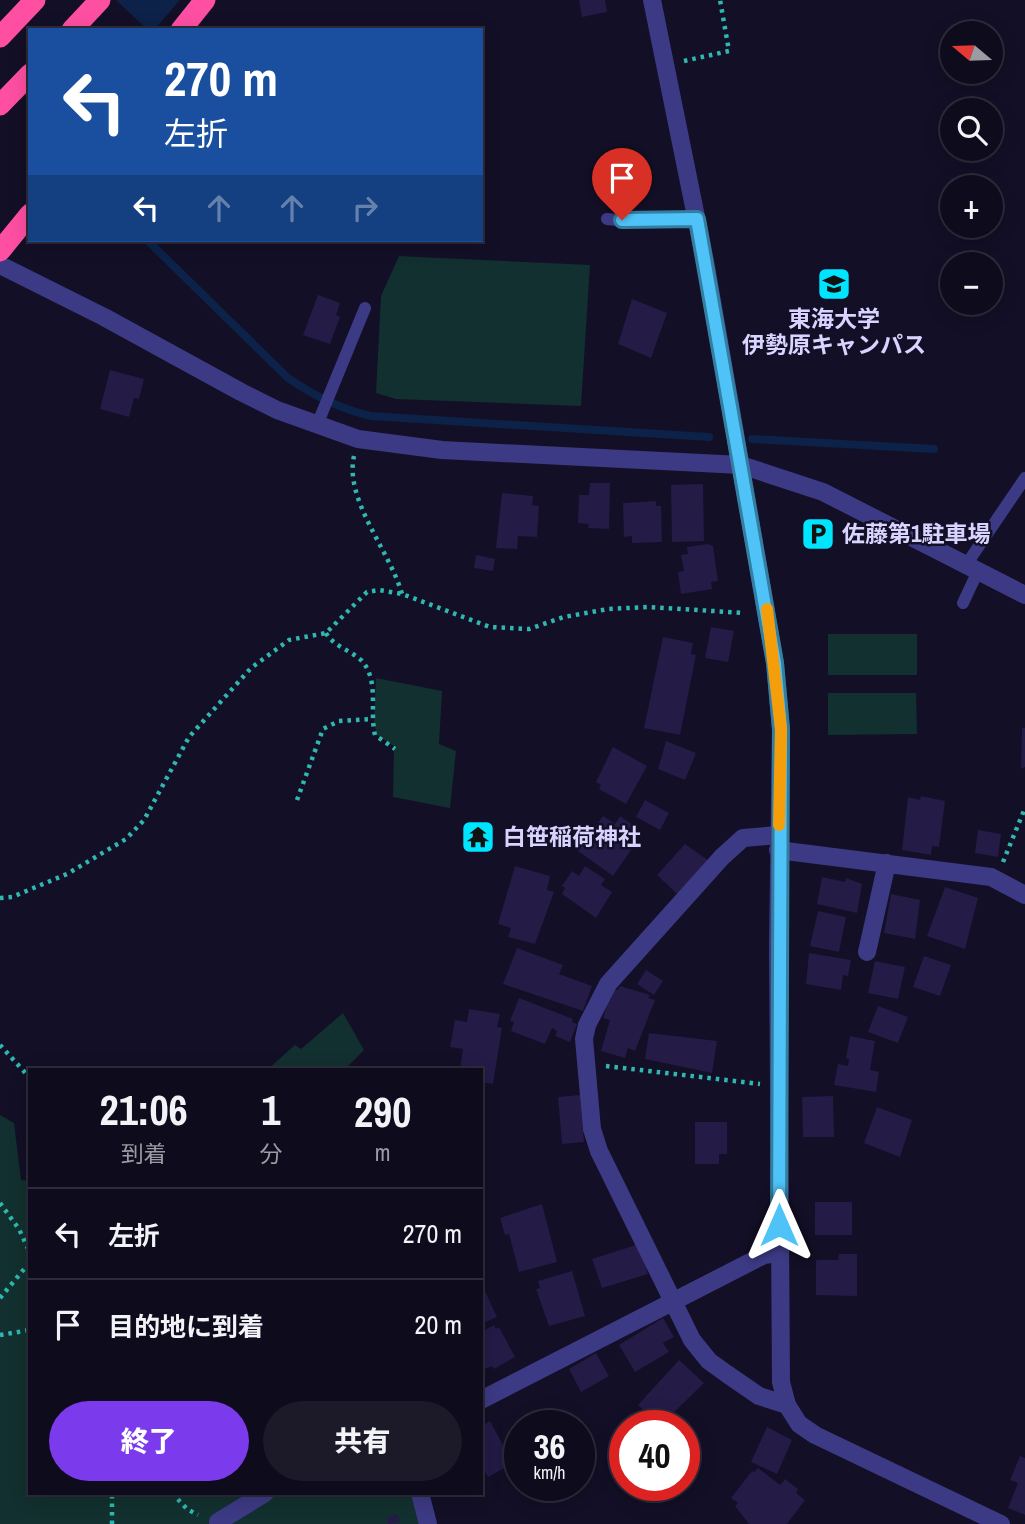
<!DOCTYPE html>
<html lang="ja">
<meta charset="utf-8">
<style>
body{margin:0;font-family:"Archivo Narrow","Noto Sans JP",sans-serif;background:#1c1929;color:#f1f3f6;height:100vh;display:flex;flex-direction:column;font-size:26px;white-space:nowrap}
*{box-sizing:border-box;margin:0}
p{font-size:23px;color:#9b9ba3}
.icon{flex:none;width:38px;height:38px;fill:none;stroke:currentColor;stroke-width:2;stroke-linecap:round;stroke-linejoin:round}
.map{position:relative;flex:1;overflow:hidden}
.side{position:absolute;left:28px;top:1068px;width:455px;height:427px;display:flex;flex-direction:column;background:#0e0b1c;border-radius:0px;box-shadow:0 4px 18px #0003,0 0 0 2px #2e2b3b}
.side>*{flex:none}
.top-card{position:absolute;left:28px;top:28px;width:455px;height:214px;border-radius:0px;box-shadow:0 4px 18px #0003,0 0 0 2px #2e2b3b;background:#1a4fa0;color:#fff;overflow:hidden}
.needle{width:46px;rotate:289deg}
.buttons{position:absolute;left:940px;top:21px;display:grid;gap:14px}
.buttons a{display:grid;place-items:center;width:63px;height:63px;border-radius:50%;background:#0e0b1c;box-shadow:0 4px 18px #0003,0 0 0 2px #2e2b3b;font-size:35px}
.speed{position:absolute;left:504px;top:1410px;display:flex;gap:14px;font-size:35px;font-weight:700;text-align:center}
.speed>*{display:grid;place-content:center;width:91px;height:91px;border-radius:50%;background:#0e0b1c;box-shadow:0 4px 18px #0003,0 0 0 2px #2e2b3b;line-height:1}
.speed small{font-size:18px;font-weight:400}
.speed .limit{border:10px solid #d22;background:#fff;color:#111}
.pin{position:absolute;display:grid;place-items:center;width:60px;height:60px;color:#fff;margin:-72px -30px;border-radius:50% 50% 50% 0;rotate:-45deg;box-shadow:0 0 7px #0007}
.pin .icon{rotate:45deg}
.me{position:absolute;width:77px;margin:-38px;rotate:0deg;stroke-linejoin:round;filter:drop-shadow(0 0 5px #0008)}
.turn{display:flex;align-items:center;gap:24px;height:147px;padding:0 21px;font-size:32px}
.turn .icon{width:91px;height:91px;stroke-width:2.5}
.turn b{display:block;font-size:49px;line-height:60px}
.lanes{display:flex;align-items:center;height:66px;padding:0 21px;background:#0003;justify-content:center;gap:35px;direction:ltr}
.lanes .off{opacity:.35}
.eta{display:flex;justify-content:space-evenly;align-items:center;height:119px;text-align:center}
.eta b{font-size:42px;font-weight:800;line-height:49px}
.action{display:flex;gap:14px;margin-top:auto;padding:14px 21px}
.action a{flex:1;height:80px;border-radius:42px;background:#7c3aed;color:#fff;font-size:28px;font-weight:800;line-height:80px;text-align:center}
.action a+a{background:#1c1929;color:#f1f3f6}
ul{padding:0;list-style:none}
li{display:flex;align-items:center;gap:21px;height:91px;padding:0 21px;border-top:2px solid #2e2b3b}
li div{flex:1}
li b{display:block;font-size:26px}
li em{font-style:normal}
.map>svg:first-child{display:block}
</style>
<div class="map">
<svg width="1025" height="1524" viewBox="0 0 1025 1524">
<rect width="100%" height="100%" fill="#130f26"/>
<path fill="#12302f" d="M399 256 590 265 581 406 396 399 376 393 381 296Z
M828 634H917V675H828Z
M376 678 442 691 439 744 456 751 450 808 393 797 394 746 377 735 374 723Z
M828 693H916L917 734 828 735Z
M343 1013 364 1050 345 1069H268L295 1045 301 1049Z
M0 1115 14 1123 21 1180 30 1181V1493H428L435 1524H0Z"/>
<path fill="#0c2248" d="M116 0H180L154 30H148Z"/>
<g fill="none" stroke-linecap="round" stroke-linejoin="round">
<path stroke="#0c2248" stroke-width="8" d="M147 240 288 378C314 396 340 409 371 416L709 437
M752 439 934 449"/>
</g>
<path fill="#241b47" d="M579 0H605L607 12 582 17Z
M318 295 340 303 336 315 340 317 330 344 303 335Z
M632 299 667 313 651 358 618 344Z
M110 370 144 379 139 399 134 398 129 417 100 409Z
M590 483H610L609 529 588 528 589 524 578 523 579 495H589Z
M703 484 704 541 672 542 671 485Z
M502 493 533 496 532 505 539 506 537 537 518 536 517 549 496 548Z
M656 501V506H661L662 542 632 543V536L624 537 623 503Z
M708 544 713 546 718 581 711 582 712 589 681 594 678 572 684 571 681 555 688 554 687 547Z
M476 555 495 559 493 571 474 568Z
M711 627 734 631 728 662 705 658Z
M663 637 693 643 691 654 696 655 680 735 644 728Z
M1022 728H1025V767L1021 769Z
M666 741 696 753 685 780 658 769Z
M613 747 647 766 626 804 599 789 601 785 596 782Z
M921 796 945 801 939 847 932 846 931 855 902 850 908 797 920 800Z
M645 800 669 813 660 830 636 817Z
M603 816 615 824 620 816 638 829 632 836 638 840 613 876 578 851Z
M978 830 1001 834 998 857 975 853Z
M685 844 709 861 677 894 657 875Z
M515 866 550 876 547 890 554 892 535 944 508 937 511 928 498 924Z
M585 866 605 879 601 885 612 892 596 918 562 894 565 888 562 886 572 871 579 876Z
M822 877 845 882 846 878 862 884 857 913 817 904Z
M945 887 978 898 965 949 927 936Z
M891 894 920 900 915 939 884 933Z
M818 911 846 917 839 952 810 946Z
M517 948 563 965 559 974 592 986 583 1011 503 984Z
M809 953 851 960 848 976 843 975 841 990 806 984Z
M924 956 951 965 940 996 913 987Z
M875 961 905 967 898 999 868 993Z
M646 970 663 981 654 995 637 984Z
M620 986 650 995 648 998 655 1000 635 1051 628 1048 625 1058 601 1051 610 1020 603 1018 612 988 618 990Z
M519 998 573 1019 572 1022 577 1024 570 1042 555 1036 557 1031 552 1028 545 1044 511 1031 514 1022 510 1021Z
M878 1006 908 1017 898 1043 868 1032Z
M469 1009 500 1014 497 1027 502 1028 493 1084 481 1082V1069H460L463 1049 450 1047 455 1020 467 1022Z
M649 1033 717 1041 712 1073 645 1059Z
M850 1036 875 1041 870 1070 879 1072 876 1092 834 1085 838 1064 848 1066 849 1059 846 1058Z
M580 1095 584 1142 562 1144 558 1097Z
M833 1096 834 1137H803L802 1097Z
M877 1107 912 1120 900 1157 864 1143Z
M695 1122H727V1154H719V1164H695Z
M815 1202H852V1235H815Z
M542 1204 557 1262 519 1272 509 1234 505 1235 500 1218Z
M639 1244 648 1274 602 1288 592 1259Z
M839 1254H857V1296L816 1295V1260H838Z
M572 1271 585 1316 549 1326 536 1289 540 1288 538 1281Z
M484 1289 497 1317 481 1324V1291Z
M663 1318 674 1337 663 1343 669 1352 635 1372 619 1345Z
M494 1325 496 1329 499 1327 515 1357 494 1369 492 1366 485 1369 481 1361V1332Z
M596 1353 609 1376 581 1392 569 1369Z
M679 1360 704 1383 660 1426 638 1405Z
M490 1421 513 1463 488 1477 481 1465V1426Z
M767 1427 792 1440 777 1474 751 1462Z
M621 1443 625 1448V1478L606 1457Z
M1020 1456 1025 1458V1515L1008 1508 1018 1483 1010 1480Z
M758 1468 780 1485 785 1479 798 1489 796 1493 805 1500 787 1524H749L735 1506 738 1503 731 1498 752 1471 754 1472Z
M397 1514 401 1522 388 1524 386 1519Z"/>
<g fill="none" stroke-linecap="round" stroke-linejoin="round">
<path stroke="#2fb8b0" stroke-width="4.5" stroke-dasharray="3.5 5" stroke-linecap="butt" d="M684 61 729 51 720 0
M354 456C344 500 390 551 402 594
M326 633C333 646 350 650 361 660 380 680 369 711 375 735L395 749
M297 800 323 729 339 721 372 719
M1003 862 1025 808
M0 898 12 897 67 874 126 839 144 820 189 737 251 668 289 640 326 633 367 592 379 590 402 594 490 627 529 629 564 617 608 609 648 607 745 613
M0 1045 30 1078
M606 1066 760 1084
M0 1203 19 1229 30 1253
M0 1298 30 1262
M0 1335 30 1330
M172 1493 187 1509 198 1515
M112 1524V1493"/>
<path stroke="#3d3a85" stroke-width="12" d="M607 219 637 222 697 219
M317 425 365 308
M966 565 1025 478
M963 603 978 571"/>
<path stroke="#3d3a85" stroke-width="18" d="M778 835 743 838 722 857 608 984 587 1025 584 1039 592 1129 599 1151 692 1340 709 1361 727 1374 759 1396 787 1405 799 1424 815 1435 1001 1524
M778 850 991 877 1025 895
M867 952 887 863
M481 1400 764 1255 779 1253
M420 1493 428 1524
M218 1522 265 1493"/>
<path stroke="#3d3a85" stroke-width="18" d="M652 0 705 261 775 663 781 729 778 946 781 1382 787 1405
M0 265 104 317 241 392 277 410 358 439 442 450 741 465 823 492 1025 595"/>
<path stroke="#ff4fa3" stroke-width="21" d="M72 30 100 0
M181 30 205 0
M0 37 35 0
M0 105 30 74
M0 251 30 214"/>
</g>
<g fill="none" stroke-linecap="round" stroke-linejoin="round">
<defs>
<path id="route" d="M622 220 697 219 775 663 781 729 779 1225"/>
</defs>
<use href="#route" stroke="#337fa1" stroke-width="18"/>
<use href="#route" stroke="#4fc3f7" stroke-width="12"/>
<path stroke="#f59e0b" stroke-width="12" d="M767 609 781 729 779 825"/>
</g>
<defs>
<symbol id="university-square" viewBox="-11 -11 22 22"><rect x="-9" y="-9" width="18" height="18" rx="4" fill="#00e5ff" stroke="#130f26"/><path d="M0-5L7-2L0 1L-7-2ZM-4 1L0 2.5L4 1V4Q0 6-4 4Z" fill="#111"/></symbol>
<symbol id="parking-square" viewBox="-11 -11 22 22"><rect x="-9" y="-9" width="18" height="18" rx="4" fill="#00e5ff" stroke="#130f26"/><path d="M-3.5-5.5H1a3.5 3.5 0 0 1 0 7H-1V5.5H-3.5ZM-1-3.4V-.6H.8a1.4 1.4 0 0 0 0-2.8Z" fill="#111"/></symbol>
<symbol id="temple-square" viewBox="-11 -11 22 22"><rect x="-9" y="-9" width="18" height="18" rx="4" fill="#00e5ff" stroke="#130f26"/><path d="M0-6L5-2H3V0L6.5 2.5H4V6H1.5V3h-3V6H-4V2.5H-6.5L-3 0V-2H-5Z" fill="#111"/></symbol>
</defs>
<g fill-rule="evenodd">
<use href="#university-square" x="815" y="265" width="38" height="38"/>
<use href="#parking-square" x="799" y="515" width="38" height="38"/>
<use href="#temple-square" x="459" y="818" width="38" height="38"/>
</g>
<g text-anchor="middle" stroke-width="5" stroke-linejoin="round" paint-order="stroke">
<g font-size="23" font-weight="bold" fill="#d9d4ff" stroke="#130f26" text-anchor="start">
<text x="834" y="327" text-anchor="middle">東海大学<tspan x="834" dy="26">伊勢原キャンパス</tspan></text>
<text x="842" y="542">佐藤第1駐車場</text>
<text x="503" y="845">白笹稲荷神社</text>
</g>
</g>
</svg>
<div class="buttons">
<a><svg class="needle" viewBox="-14 -14 28 28"><path d="M0-13l5 13h-10z" fill="#e53935"/><path d="M0 13l5-13h-10z" fill="#9b9ba3"/></svg></a>
<a><svg class="icon" aria-label="search" viewBox="0 0 24 24"><circle cx="10" cy="10" r="6"/><path d="M15 15l6 6"/></svg></a>
<a>+</a>
<a>−</a>
</div>
<div class="speed"><div>36<small>km/h</small></div><div class="limit">40</div></div>
<div class="pin" style="left:622px;top:220px;background:#d93025"><svg class="icon" aria-label="arrive" viewBox="0 0 24 24"><path d="M6 21V4h12l-3 4 3 4H6"/></svg></div>
<svg class="me" style="left:779px;top:1225px" viewBox="-20 -20 40 40"><path d="M0-17L14 15 0 8-14 15z" fill="#4fc3f7" stroke="#fff" stroke-width="4"/></svg>
<div class="top-card">
<div class="turn"><svg class="icon" aria-label="left" viewBox="0 0 24 24"><path d="M17 20v-9H6M10 6l-5 5 5 5"/></svg><div><b>270 m</b>左折</div></div>
<div class="lanes"><svg class="icon" aria-label="left" viewBox="0 0 24 24"><path d="M17 20v-9H6M10 6l-5 5 5 5"/></svg><svg class="icon off" aria-label="ahead" viewBox="0 0 24 24"><path d="M12 20V5M6 11l6-6 6 6"/></svg><svg class="icon off" aria-label="ahead" viewBox="0 0 24 24"><path d="M12 20V5M6 11l6-6 6 6"/></svg><svg class="icon off" aria-label="right" viewBox="0 0 24 24"><path d="M7 20v-9h11M14 6l5 5-5 5"/></svg></div>
</div>
<section class="side">
<div class="eta">
<div><b>21:06</b><p>到着</p></div>
<div><b>1</b><p>分</p></div>
<div><b>290</b><p>m</p></div>
</div>
<ul>
<li><svg class="icon" aria-label="left" viewBox="0 0 24 24"><path d="M17 20v-9H6M10 6l-5 5 5 5"/></svg><div><b>左折</b></div><em>270 m</em></li>
<li><svg class="icon" aria-label="arrive" viewBox="0 0 24 24"><path d="M6 21V4h12l-3 4 3 4H6"/></svg><div><b>目的地に到着</b></div><em>20 m</em></li>
</ul>
<div class="action"><a>終了</a><a>共有</a></div>
</section>
</div>
